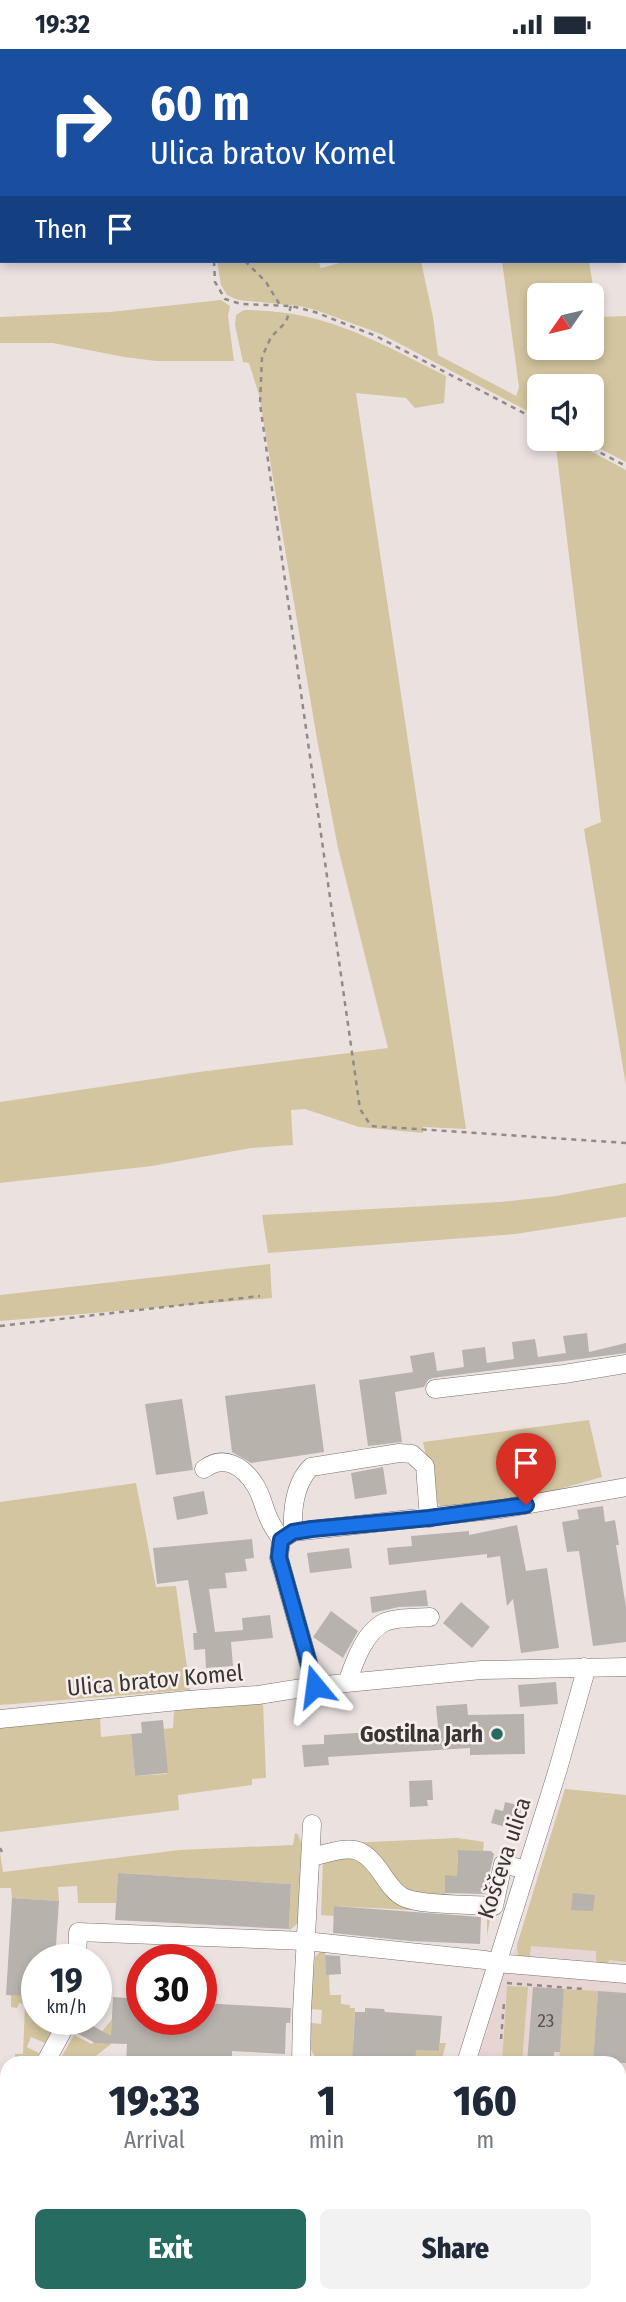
<!DOCTYPE html>
<meta charset="utf-8">
<style>
body{margin:0;font-family:"Fira Sans Condensed",sans-serif;background:#f2f2f3;color:#1f2937;height:100vh;display:flex;flex-direction:column;font-size:26px;white-space:nowrap}
*{box-sizing:border-box;margin:0}
p{font-size:23px;color:#747a83}
.icon{flex:none;width:38px;height:38px;fill:none;stroke:currentColor;stroke-width:2;stroke-linecap:round;stroke-linejoin:round}
.map{position:relative;flex:1;overflow:hidden}
.panel{position:absolute;left:0px;top:2007px;width:626px;height:247px;display:flex;flex-direction:column;background:#fff;border-radius:21px 21px 0 0;box-shadow:0 4px 10px #0003}
.panel>*{flex:none}
.top-card{position:absolute;left:0px;top:0px;width:626px;height:214px;box-shadow:0 4px 10px #0003;background:#1a4fa0;color:#fff;overflow:hidden}
.needle{width:46px;rotate:236deg}
.buttons{position:absolute;left:527px;top:234px;display:grid;gap:14px}
.buttons a{display:grid;place-items:center;width:77px;height:77px;border-radius:10px;background:#fff;box-shadow:0 4px 10px #0003;font-size:35px}
.speed{position:absolute;left:21px;top:1895px;display:flex;gap:14px;font-size:35px;font-weight:700;text-align:center}
.speed>*{display:grid;place-content:center;width:91px;height:91px;border-radius:50%;background:#fff;box-shadow:0 4px 10px #0003;line-height:1}
.speed small{font-size:18px;font-weight:400}
.speed .limit{border:10px solid #d22;background:#fff;color:#111}
.pin{position:absolute;display:grid;place-items:center;width:60px;height:60px;color:#fff;margin:-72px -30px;border-radius:50% 50% 50% 0;rotate:-45deg;box-shadow:0 0 7px #0007}
.pin .icon{rotate:45deg}
.me{position:absolute;width:77px;margin:-38px;rotate:344deg;stroke-linejoin:round;filter:drop-shadow(0 0 5px #0008)}
.turn{display:flex;align-items:center;gap:24px;height:147px;padding:0 35px;font-size:32px}
.turn .icon{width:91px;height:91px;stroke-width:2.5}
.turn b{display:block;font-size:49px;line-height:60px}
.then{display:flex;align-items:center;height:66px;padding:0 35px;background:#0003;gap:14px;font-size:26px}
.eta{display:flex;justify-content:space-evenly;align-items:center;height:119px;text-align:center}
.eta b{font-size:42px;font-weight:800;line-height:49px}
.action{display:flex;gap:14px;margin-top:auto;padding:14px 35px}
.action a{flex:1;height:80px;border-radius:10px;background:#266c60;color:#fff;font-size:28px;font-weight:800;line-height:80px;text-align:center}
.action a+a{background:#f2f2f3;color:#1f2937}
.status{display:flex;justify-content:space-between;align-items:center;height:49px;padding:0 35px;background:#fff;direction:ltr}
.status svg{height:19px;fill:currentColor}
.map>svg:first-child{display:block}
</style>
<div class="status"><b>19:32</b><svg viewBox="0 0 49 12"><path d="M0 12V9h3v3zM5 12V6h3v6zM10 12V3h3v9zM15 12V0h3v12zM26 1h20v11H26zM47 4h2v5h-2z"/></svg></div>
<div class="map">
<svg width="626" height="2253" viewBox="0 0 626 2253">
<rect width="100%" height="100%" fill="#ebe2e0"/>
<path fill="#e6d5d2" d="M565 1740 626 1746V2253H414V2247H620V2014H474L485 1987 499 1935 517 1896Z"/>
<path fill="#d3c59f" fill-rule="evenodd" d="M217 212H318L321 219 347 212H421L433 268 438 306 516 347 519 338 502 212H589L598 268 626 267V413L581 390H592V338H539V368L381 285 316 261 299 257 238 251 227 246 221 236ZM539 247H592V299H539Z
M221 251 230 257 228 267 234 312H156L124 308 53 294H0V268L110 263Z
M244 261C326 261 376 292 446 327L444 354 415 359 406 349 356 344 466 1080 423 1078V1084L359 1078 305 1060 291 1061 293 1096 251 1099 152 1117 0 1134V1053L199 1023 388 999 338 799 317 690 259 346 249 314 243 313 235 276 236 266Z
M555 390H568L626 421V1037L584 780 601 773Z
M626 1134V1168L515 1185 268 1204 262 1166 500 1153 556 1147Z
M270 1215 272 1249 0 1272V1246Z
M589 1371 602 1428 528 1449 449 1461 441 1458 435 1450 423 1393Z
M136 1434 156 1538 176 1537 190 1641 0 1656V1453Z
M263 1653 266 1729 252 1730V1736L178 1746 179 1761 0 1783V1677L100 1667 101 1688 131 1685 135 1727 167 1725 164 1680 173 1679 174 1662Z
M565 1740 626 1746V1913L609 1911 608 1916 596 1913V1902L531 1897 530 1907 520 1909 518 1906 517 1896Z
M295 1784 298 1785 302 1796 298 1874 289 1882 291 1835 118 1824 116 1854H78L77 1837 58 1838 59 1852 12 1849 11 1839H0V1803L3 1823 179 1801 293 1796Z
M458 1789 484 1793 483 1802 458 1801 457 1827H445V1849L405 1845 374 1807 324 1801V1795Z
M342 1805C380 1804 374 1834 401 1849 419 1859 466 1859 488 1861L491 1865 487 1887V1863L468 1861 467 1864 335 1857 334 1867 321 1866 323 1811Z
M322 1901H327V1904H325L326 1925 329 1926 330 1946H341V1955L350 1956V1959H355L353 1996 439 2002 440 1994H446L441 2014H367L317 2011 311 2001V1974L321 1975 322 1961 309 1960 315 1908Z
M507 1937 528 1938 522 2014H502Z
M564 1940 598 1942 593 2014H559Z
M11 1946 37 1948V1970L58 1971 45 1994 31 1988 27 1998 39 2004 34 2014H16L15 2005H23L25 1955 19 1954 17 1959 11 1958Z
M112 1970 111 1995 87 2014H58L74 1986 92 1995Z
M0 2075 7 2079V2247H414V2250L361 2248 357 2253H0Z"/>
<path fill="#b8b2ad" d="M587 1284 589 1303 626 1294V1304L433 1329 428 1331 424 1338 395 1343 402 1393 368 1397 359 1331 413 1323 410 1307 434 1303 437 1322 464 1318 462 1301 485 1298 487 1314 514 1310 512 1293 535 1290 538 1308 566 1304 563 1287Z
M315 1335 324 1403 251 1414 232 1403 225 1347Z
M182 1350 193 1421 156 1426 145 1355Z
M383 1418 387 1445 355 1450 351 1424Z
M204 1442 208 1465 177 1471 173 1448Z
M603 1457 605 1473 615 1471 619 1496H616L626 1558V1593L593 1597 579 1502 567 1503 562 1473 579 1470 577 1461Z
M517 1476 526 1522 547 1519 559 1599 521 1604 513 1550 507 1557 500 1507 487 1509V1505L389 1516 387 1499 412 1497 411 1487 469 1482V1486Z
M252 1490 254 1509 245 1510 247 1522 225 1524 227 1539 209 1540 215 1583 243 1581 242 1569 270 1566 273 1589 231 1593 233 1617 206 1619 205 1600 194 1601 193 1584H197L188 1531 157 1535 153 1499Z
M349 1499 352 1519 310 1524 307 1504Z
M426 1541 428 1557 399 1558 372 1564 370 1548Z
M461 1553 490 1578 472 1599 443 1574Z
M331 1562 358 1582 343 1609 313 1588Z
M556 1633 558 1655 520 1658 518 1636Z
M467 1655 468 1666 524 1665 525 1705 470 1706V1699L328 1708 329 1716 304 1718 302 1696 324 1695V1686L438 1679 436 1657Z
M163 1671 168 1724 135 1727 131 1685 142 1684 141 1673Z
M432 1731 433 1751H427L428 1757 410 1758 409 1732Z
M505 1753 522 1757 517 1781 491 1774 495 1760 503 1762Z
M458 1801 491 1802 494 1805 485 1845 445 1844V1826L457 1827Z
M118 1824 291 1835 289 1880 115 1871Z
M573 1844 595 1846 593 1862 571 1861Z
M12 1849 59 1852 55 1911H37V1948L6 1946Z
M334 1857 481 1868 480 1895 410 1892 333 1884Z
M325 1906 340 1907 341 1925 326 1926Z
M533 1938 564 1940 560 2003H554V2014H527Z
M598 1942 626 1944V2014H593Z
M113 1948 142 1950V1970H201V1954L291 1959 290 1974H286L285 2005 232 2002V2014H126L127 1995 95 1994 75 1983 82 1971 111 1987Z
M365 1959 384 1960 385 1963 442 1967 439 2002 416 2001 415 2014H352L355 1963H365Z"/>
<g fill="none" stroke-linecap="round" stroke-linejoin="round">
<defs>
<path id="minor" d="M435 1340 564 1325 626 1315
M204 1420C224 1405 243 1417 255 1436 262 1446 264 1461 270 1472 273 1479 278 1485 281 1491
M293 1483C292 1461 295 1434 311 1418L399 1404 412 1405 425 1417 429 1469
M347 1634C354 1614 364 1583 385 1573 397 1568 416 1569 430 1568
M315 1637 279 1509 281 1491 293 1483 501 1460 626 1438
M0 1670 188 1651 258 1646 315 1637 481 1621 626 1618
M311 1808C350 1799 360 1791 384 1828 389 1835 395 1844 403 1848 420 1857 472 1855 494 1857L503 1815 526 1821
M77 1911 78 1883 305 1892 485 1911 496 1914 626 1925
M45 2014 69 1970
M301 2014 302 1962 312 1775
M466 2014 558 1720 584 1628V1618
M0 2063 7 2067
M430 2253 431 2247"/>
</defs>
<use href="#minor" stroke="#79716f" stroke-width="19"/>
<path stroke="#908a88" stroke-width="2.5" stroke-dasharray="5 5" stroke-linecap="butt" d="M0 76H2
M214 212 215 233 225 250 241 255 291 257 315 263 376 287 539 372
M245 212 266 233 280 256
M291 257 286 273 271 288 262 308 260 355 360 1060 371 1077 626 1094
M574 390 626 417
M0 1277 260 1247
M0 1799 2 1803
M507 1934 584 1940
M501 1990 504 1953"/>
<use href="#minor" stroke="#fff" stroke-width="18"/>
</g>
<g fill="none" stroke-linecap="round" stroke-linejoin="round">
<defs>
<path id="route" d="M315 1637 279 1508 281 1491 293 1483 312 1480 429 1469 526 1456"/>
</defs>
<use href="#route" stroke="#114b97" stroke-width="18"/>
<use href="#route" stroke="#1a73e8" stroke-width="12"/>
</g>
<circle fill="#266c60" stroke="#f8efed" stroke-width="2.5" cx="497" cy="1685" r="7"/>
<g text-anchor="middle" stroke-width="5" stroke-linejoin="round" paint-order="stroke">
<g font-size="19" fill="#595452">
<text x="546" y="1978">23</text>
</g>
<g font-size="23" fill="#393534" stroke="#f8efed">
<text transform="translate(155 1631) rotate(-5)" y="8">Ulica bratov Komel</text>
<text transform="translate(504 1809) rotate(-72)" y="8">Koščeva ulica</text>
</g>
<g font-size="23" font-weight="bold" fill="#393534" stroke="#f8efed" text-anchor="end">
<text x="483" y="1693">Gostilna Jarh</text>
</g>
</g>
</svg>
<div class="buttons">
<a><svg class="needle" viewBox="-14 -14 28 28"><path d="M0-13l5 13h-10z" fill="#e53935"/><path d="M0 13l5-13h-10z" fill="#747a83"/></svg></a>
<a><svg class="icon" aria-label="sound" viewBox="0 0 24 24"><path d="M4 9h4l5-4v14l-5-4H4zM17 9q2 3 0 6"/></svg></a>
</div>
<div class="speed"><div>19<small>km/h</small></div><div class="limit">30</div></div>
<div class="pin" style="left:526px;top:1456px;background:#d93025"><svg class="icon" aria-label="arrive" viewBox="0 0 24 24"><path d="M6 21V4h12l-3 4 3 4H6"/></svg></div>
<svg class="me" style="left:315px;top:1637px" viewBox="-20 -20 40 40"><path d="M0-17L14 15 0 8-14 15z" fill="#1a73e8" stroke="#fff" stroke-width="4"/></svg>
<div class="top-card">
<div class="turn"><svg class="icon" aria-label="right" viewBox="0 0 24 24"><path d="M7 20v-9h11M14 6l5 5-5 5"/></svg><div><b>60 m</b>Ulica bratov Komel</div></div>
<div class="then">Then<svg class="icon" aria-label="arrive" viewBox="0 0 24 24"><path d="M6 21V4h12l-3 4 3 4H6"/></svg></div>
</div>
<section class="panel">
<div class="eta">
<div><b>19:33</b><p>Arrival</p></div>
<div><b>1</b><p>min</p></div>
<div><b>160</b><p>m</p></div>
</div>
<div class="action"><a>Exit</a><a>Share</a></div>
</section>
</div>
